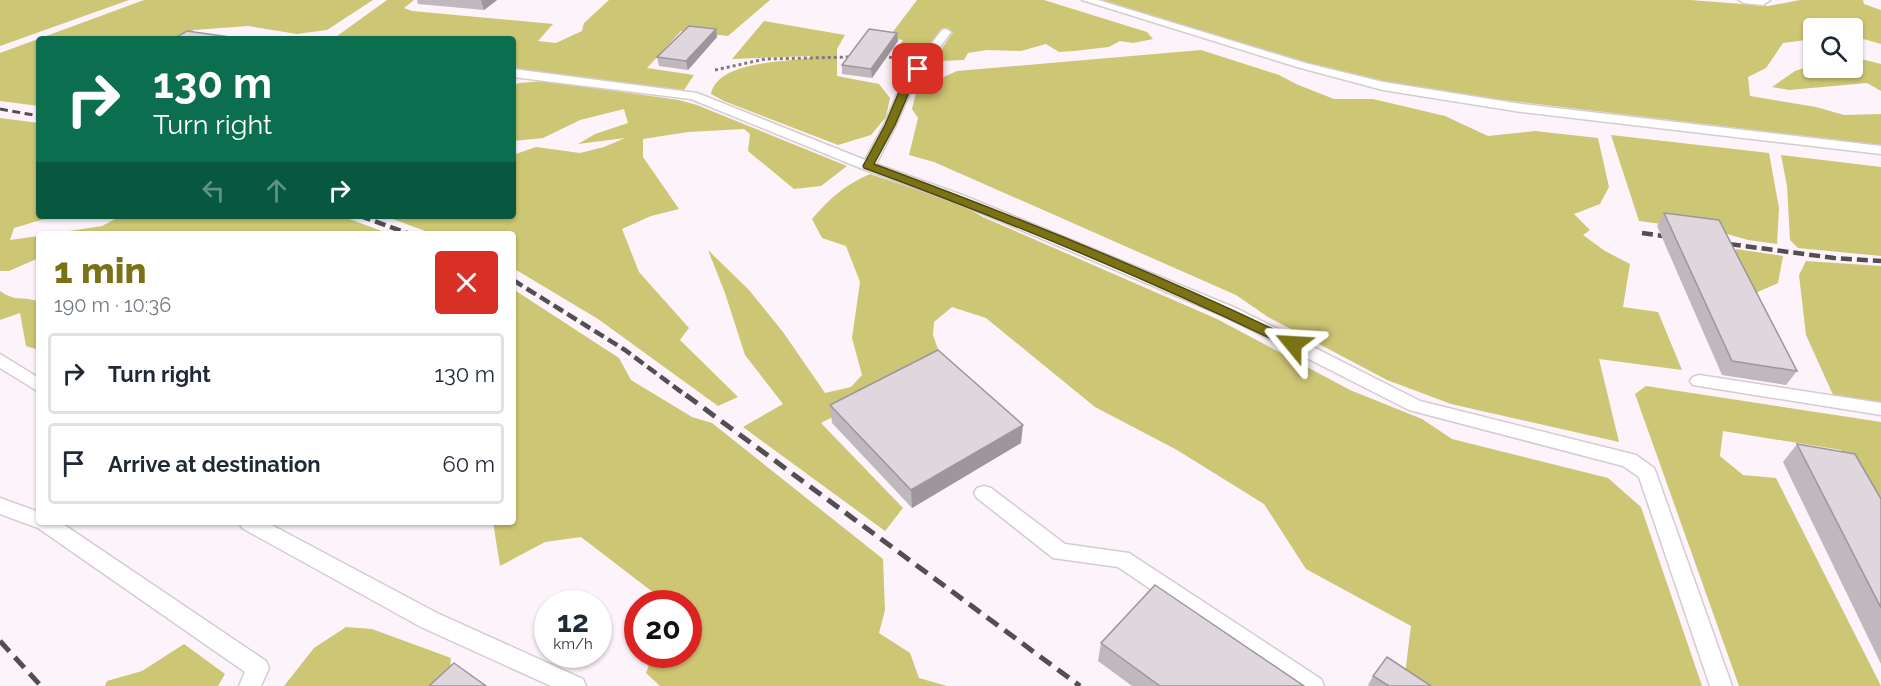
<!DOCTYPE html>
<meta charset="utf-8">
<style>
body{margin:0;font-family:Raleway,sans-serif;background:#f2f2f3;color:#1f2937;height:100vh;display:flex;flex-direction:column;font-size:22px;white-space:nowrap}
*{box-sizing:border-box;margin:0}
p{font-size:20px;color:#747a83}
.icon{flex:none;width:33px;height:33px;fill:none;stroke:currentColor;stroke-width:2;stroke-linecap:round;stroke-linejoin:round}
.map{position:relative;flex:1;overflow:hidden}
.panel{position:absolute;left:36px;top:231px;width:480px;height:294px;display:flex;flex-direction:column;background:#fff;border-radius:6px;box-shadow:0 2px 4px #0004}
.panel>*{flex:none}
.banner{position:absolute;left:36px;top:36px;width:480px;height:183px;border-radius:6px;box-shadow:0 2px 4px #0004;background:#0b6e4f;color:#fff;overflow:hidden}
.buttons{position:absolute;left:1803px;top:18px;display:grid;gap:12px}
.buttons a{display:grid;place-items:center;width:60px;height:60px;border-radius:6px;background:#fff;box-shadow:0 2px 4px #0004;font-size:30px}
.speed{position:absolute;left:534px;top:590px;display:flex;gap:12px;font-size:30px;font-weight:700;text-align:center}
.speed>*{display:grid;place-content:center;width:78px;height:78px;border-radius:50%;background:#fff;box-shadow:0 2px 4px #0004;line-height:1}
.speed small{font-size:15px;font-weight:400}
.speed .limit{border:9px solid #d22;background:#fff;color:#111}
.pin{position:absolute;display:grid;place-items:center;width:51px;height:51px;color:#fff;margin:-26px;border-radius:12px;box-shadow:0 3px 9px #0006}
.me{position:absolute;width:66px;margin:-33px;rotate:297deg;stroke-linejoin:round;filter:drop-shadow(0 0 4px #0008)}
.turn{display:flex;align-items:center;gap:21px;height:126px;padding:0 18px;font-size:27px}
.turn .icon{width:78px;height:78px;stroke-width:2.5}
.turn b{display:block;font-size:42px;line-height:51px}
.lanes{display:flex;align-items:center;height:57px;padding:0 18px;background:#0003;justify-content:center;gap:30px;direction:ltr}
.lanes .off{opacity:.35}
.round{display:grid;place-items:center;flex:none;width:63px;height:63px;border-radius:6px;background:#f2f2f3}
.headline{display:flex;align-items:center;justify-content:space-between;height:102px;padding:0 18px}
h1{font-size:36px;font-weight:800;line-height:45px;color:#7a7214}
ul{padding:0;list-style:none}
li{display:flex;align-items:center;gap:18px;height:81px;margin:0 12px 9px;padding:0 6px;border:3px solid #e0e1e3;border-radius:6px}
li div{flex:1}
li b{display:block;font-size:22px}
li em{font-style:normal}
.map>svg:first-child{display:block}
</style>
<div class="map">
<svg width="1881" height="686" viewBox="0 0 1881 686">
<rect width="100%" height="100%" fill="#fdf3fa"/>
<path fill="#cdc674" d="M0 0H129L0 46Z
M144 0H373L327 30 297 34 248 26 194 30 172 39H39V106L0 101V53Z
M387 0H414L404 8 412 11 553 24 538 41 556 43 582 31 584 23 609 0H770L728 36 681 31 647 68 694 75 684 90 513 69V39H333Z
M917 0H1044L1147 32 1153 39 1133 43 1120 41 1109 47 1074 51 1059 52 1046 44 1021 51 987 50 968 53 964 60 941 61 937 56 953 32 946 28 921 53 894 54 903 40 875 36 892 33Z
M1100 0H1690L1768 6 1800 0H1863L1864 4 1881 10V44L1853 36 1852 28H1814L1813 39 1783 43 1766 68 1748 77 1750 96 1816 107 1844 115 1881 114V145L1469 96 1385 83 1303 62Z
M764 21 845 35 837 49V76L879 84 890 98 886 117 871 135 838 145 724 101 711 94C717 61 784 62 810 58L811 56 732 59Z
M1201 50 1279 75 1296 84 1334 99H1373L1445 116 1488 136 1535 131 1598 138 1609 187 1600 204 1574 214 1590 230 1583 235 1605 251 1630 264 1623 307 1658 312 1682 370 1599 359 1619 442 1451 404 1387 380 1268 317 1236 295 934 162 909 155 918 118 912 109 917 89 957 71Z
M1853 57 1881 64V91L1867 83 1789 90 1772 87 1795 71 1813 65 1814 68H1852Z
M544 81 679 100 697 105 847 166 821 186 794 189 748 151 750 134 744 129 688 132 643 139V157L679 209 651 216 622 229 639 272 689 328 680 340 738 397 718 406 598 319 513 268V234H433L385 216H513V155L536 147 580 153 604 147 625 138 578 144 595 134 628 123 624 109 580 120 543 138 513 141V86L519 83Z
M0 118 39 123V216H54L14 228 10 240 39 236V258L9 271H0Z
M1611 135 1769 153 1779 208 1777 244 1748 240 1720 232 1639 221Z
M1781 155 1881 167V256L1798 248 1790 240 1787 186Z
M870 174 960 204 983 217 1217 319 1350 390 1422 419 1452 439 1608 478 1641 507 1702 686H1422L1405 674 1411 626 1306 569 1264 504 1177 450 1095 407 986 318 952 307 934 322 933 335 942 361 821 423 903 508 885 531 743 427 783 404 745 355 725 293 708 250 749 290 783 332 825 393 851 387 862 375 852 338 860 282 846 246 822 238 812 219C829 199 846 184 870 174Z
M121 216H341L390 234H50L102 226Z
M1736 249 1783 256 1778 283 1751 295 1731 257Z
M1806 261 1881 266V405L1834 397 1806 335 1799 275Z
M513 289 619 358 631 380 692 417 712 423 883 559 885 610 879 633 910 653 919 678 947 686H660L646 673 653 654H688V603H667L581 537 545 542 500 566 493 522H513Z
M0 291C17 303 23 295 39 302V350L26 346 20 313 0 320Z
M1646 386 1881 422V518L1859 489 1841 450 1723 431 1720 456 1743 475 1776 478 1881 686H1739L1635 394Z
M346 627 372 629 451 658 449 678 440 686H284L314 648Z
M184 644 225 674 218 686H105L107 681 142 671Z"/>
<g fill="none" stroke-linecap="round" stroke-linejoin="round">
<defs>
<path id="service" d="M1082 0H1098L1305 63 1383 82 1521 104 1881 146V154L1521 112 1383 90 1297 67Z
M1739 0H1770L1763 5 1744 3Z
M946 29 951 32 915 81 896 125 876 164 965 196 1238 309 1420 401 1636 455 1654 468 1656 473 1732 686H1710L1639 477 1623 466 1409 410 1226 317 955 202 863 169 691 99 513 77V69L697 93 865 160 884 125 903 80 942 30Z
M0 354 39 378V392L0 368Z
M1699 375 1881 403V415L1693 385 1690 381 1693 377Z
M984 486 991 488 1065 544 1129 553 1321 679 1324 686H1294L1118 567 1053 558 977 498 974 493 977 488Z
M0 498 39 512V522H60L266 661 269 668 261 686H239L245 672 38 528 0 514Z
M239 522H266L437 613 583 679 586 686H551L421 627 242 528Z"/>
</defs>
<use href="#service" stroke="#d5cbd2" stroke-width="3"/>
<path stroke="#80797e" stroke-width="3" stroke-dasharray="3 3" stroke-linecap="butt" d="M883 57 902 58
M715 70 765 59 851 57"/>
<use href="#service" fill="#fff" fill-rule="evenodd"/>
<path stroke="#534e52" stroke-width="3" stroke-dasharray="8 4.5" stroke-linecap="butt" d="M0 109 39 116"/>
<path stroke="#534e52" stroke-width="4.5" stroke-dasharray="11 5" stroke-linecap="butt" d="M360 216 410 234
M1642 233 1678 238
M1714 242 1834 258 1881 261
M513 280 625 350 688 397"/>
<path stroke="#534e52" stroke-width="5" stroke-dasharray="14 8" stroke-linecap="butt" d="M686 395 1080 686
M0 641 41 686"/>
</g>
<path fill="#c1b8be" d="M417 0H497L484 10 418 4Z
M716 29 717 37 688 70 659 66 657 57Z
M897 33 898 41 872 78 842 74V65Z
M1664 213 1797 371 1786 385 1722 375 1657 226Z
M830 405 1021 443 912 508 832 423Z
M1797 444 1881 499V664L1783 462Z
M1101 643 1304 686H1132L1098 661Z
M1373 676 1431 686H1369L1368 685Z"/>
<path fill="#9d969b" d="M481 0H497L484 10Z
M716 29 717 37 688 70 686 61Z
M897 33 898 41 872 78 871 69Z
M1023 425 1021 443 912 508 911 490Z"/>
<path fill="#e0d6dd" stroke="#9d969b" stroke-width="1.5" d="M689 26 716 29 686 61 657 57Z
M869 29 897 33 871 69 842 65Z
M187 31 244 39H173Z
M1664 213 1719 220 1797 371 1732 361Z
M938 350 1023 425 911 490 830 405Z
M1797 444 1855 454 1881 499V608Z
M1155 585 1304 686H1160L1101 643Z
M1387 657 1431 686H1389L1373 676Z
M454 663 486 686H429Z"/>
<path fill="#7a7214" stroke="#4f4a0d" stroke-width="1.5" d="M915 67 923 69 914 81 895 125 874 164C1018 217 1160 274 1298 341L1300 344 1298 347H1288C1151 280 1008 221 864 168L863 166 885 125 904 80Z"/>
</svg>
<div class="buttons">
<a><svg class="icon" aria-label="search" viewBox="0 0 24 24"><circle cx="10" cy="10" r="6"/><path d="M15 15l6 6"/></svg></a>
</div>
<div class="speed"><div>12<small>km/h</small></div><div class="limit">20</div></div>
<div class="pin" style="left:918px;top:69px;background:#d93025"><svg class="icon" aria-label="arrive" viewBox="0 0 24 24"><path d="M6 21V4h12l-3 4 3 4H6"/></svg></div>
<svg class="me" style="left:1293px;top:344px" viewBox="-20 -20 40 40"><path d="M0-17L14 15 0 8-14 15z" fill="#7a7214" stroke="#fff" stroke-width="4"/></svg>
<div class="banner">
<div class="turn"><svg class="icon" aria-label="right" viewBox="0 0 24 24"><path d="M7 20v-9h11M14 6l5 5-5 5"/></svg><div><b>130 m</b>Turn right</div></div>
<div class="lanes"><svg class="icon off" aria-label="left" viewBox="0 0 24 24"><path d="M17 20v-9H6M10 6l-5 5 5 5"/></svg><svg class="icon off" aria-label="ahead" viewBox="0 0 24 24"><path d="M12 20V5M6 11l6-6 6 6"/></svg><svg class="icon" aria-label="right" viewBox="0 0 24 24"><path d="M7 20v-9h11M14 6l5 5-5 5"/></svg></div>
</div>
<section class="panel">
<div class="headline"><div><h1>1 min</h1><p>190 m · 10:36</p></div><a class="round" style="background:#d93025;color:#fff"><svg class="icon" aria-label="close" viewBox="0 0 24 24"><path d="M6 6l12 12M18 6L6 18"/></svg></a></div>
<ul>
<li><svg class="icon" aria-label="right" viewBox="0 0 24 24"><path d="M7 20v-9h11M14 6l5 5-5 5"/></svg><div><b>Turn right</b></div><em>130 m</em></li>
<li><svg class="icon" aria-label="arrive" viewBox="0 0 24 24"><path d="M6 21V4h12l-3 4 3 4H6"/></svg><div><b>Arrive at destination</b></div><em>60 m</em></li>
</ul>
</section>
</div>
